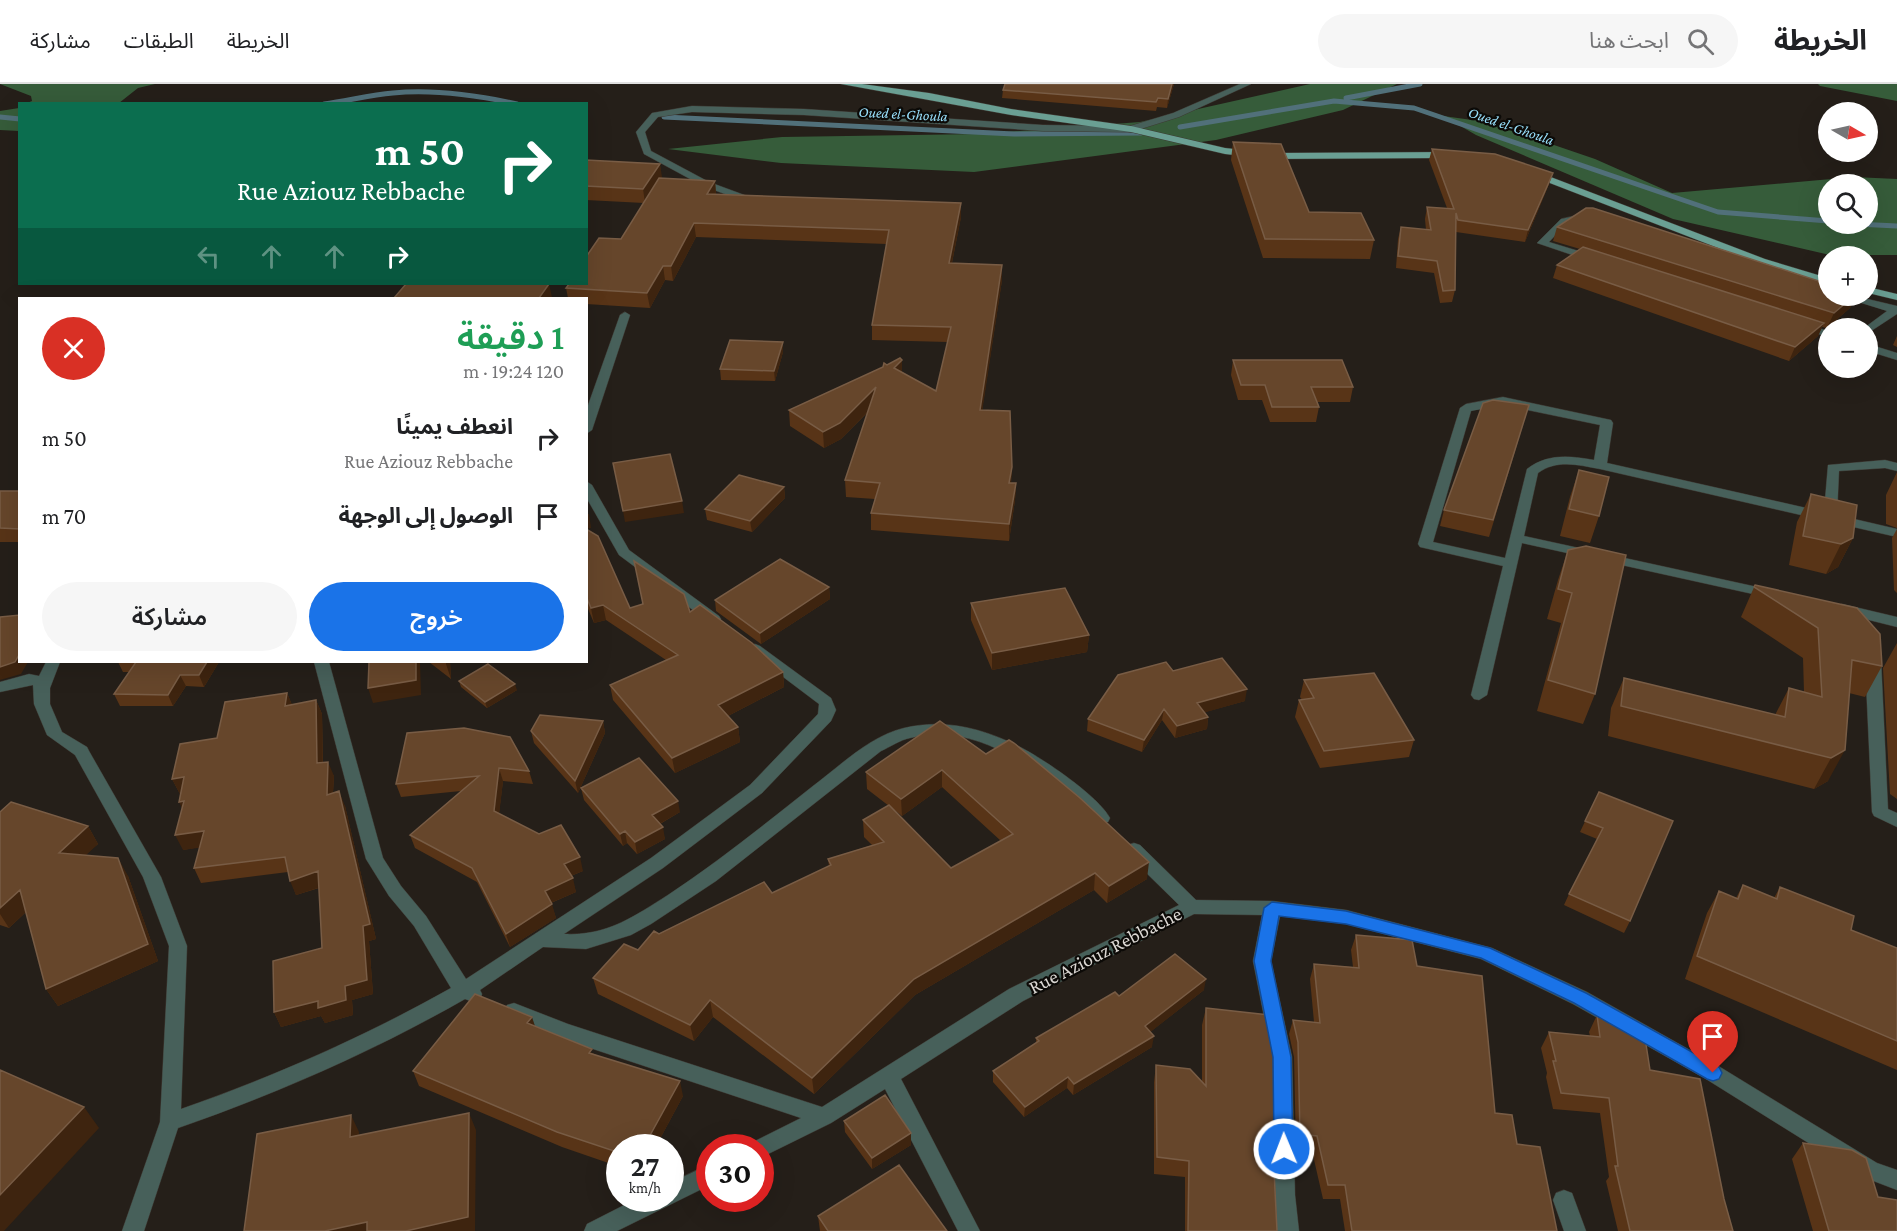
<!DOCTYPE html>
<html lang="ar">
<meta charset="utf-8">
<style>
body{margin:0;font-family:"Crimson Pro","Noto Sans Arabic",serif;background:#f6f6f6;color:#202124;direction:rtl;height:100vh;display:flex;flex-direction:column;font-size:22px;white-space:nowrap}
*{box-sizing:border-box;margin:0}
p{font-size:20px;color:#757577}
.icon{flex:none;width:33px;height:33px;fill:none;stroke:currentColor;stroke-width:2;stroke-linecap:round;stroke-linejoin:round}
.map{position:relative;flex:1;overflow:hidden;direction:ltr}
.details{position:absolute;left:18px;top:213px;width:570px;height:366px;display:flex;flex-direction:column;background:#fff;border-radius:0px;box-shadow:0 6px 24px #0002;direction:rtl}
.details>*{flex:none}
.hud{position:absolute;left:18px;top:18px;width:570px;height:183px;border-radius:0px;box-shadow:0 6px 24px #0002;direction:rtl;background:#0b6e4f;color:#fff;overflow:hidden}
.needle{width:39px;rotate:99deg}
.fabs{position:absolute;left:1818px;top:18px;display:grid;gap:12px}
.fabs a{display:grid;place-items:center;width:60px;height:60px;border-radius:50%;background:#fff;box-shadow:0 6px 24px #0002;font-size:30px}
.speed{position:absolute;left:606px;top:1050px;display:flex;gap:12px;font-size:30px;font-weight:700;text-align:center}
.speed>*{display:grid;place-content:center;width:78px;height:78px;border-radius:50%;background:#fff;box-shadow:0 6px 24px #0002;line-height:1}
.speed small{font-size:15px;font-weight:400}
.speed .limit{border:9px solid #d22;background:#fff;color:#111}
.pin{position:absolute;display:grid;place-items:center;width:51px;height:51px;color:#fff;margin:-62px -26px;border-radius:50% 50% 50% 0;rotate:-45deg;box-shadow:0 0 6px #0007}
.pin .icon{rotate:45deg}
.me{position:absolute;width:66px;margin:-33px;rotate:359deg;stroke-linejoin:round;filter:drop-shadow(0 0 4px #0008)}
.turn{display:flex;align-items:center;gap:21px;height:126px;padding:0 24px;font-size:27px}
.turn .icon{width:78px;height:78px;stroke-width:2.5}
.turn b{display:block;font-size:42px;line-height:51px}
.lanes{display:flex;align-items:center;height:57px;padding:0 24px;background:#0003;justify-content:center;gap:30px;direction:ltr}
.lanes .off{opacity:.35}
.round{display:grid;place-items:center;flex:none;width:63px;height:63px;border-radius:32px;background:#f6f6f6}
.head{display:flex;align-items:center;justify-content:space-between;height:102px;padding:0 24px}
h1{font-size:36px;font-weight:600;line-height:45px;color:#1e9e55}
.action{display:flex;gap:12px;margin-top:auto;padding:12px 24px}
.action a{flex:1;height:69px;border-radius:36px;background:#1a73e8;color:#fff;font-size:24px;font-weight:600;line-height:69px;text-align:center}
.action a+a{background:#f6f6f6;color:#202124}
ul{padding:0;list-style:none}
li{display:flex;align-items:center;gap:18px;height:78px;padding:0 24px}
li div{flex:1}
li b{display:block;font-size:22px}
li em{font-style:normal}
header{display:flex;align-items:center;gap:36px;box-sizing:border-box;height:84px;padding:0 30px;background:#fff;border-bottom:2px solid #e0e0e0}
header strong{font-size:28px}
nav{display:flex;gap:33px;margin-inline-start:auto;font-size:21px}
.search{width:420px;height:54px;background:#f6f6f6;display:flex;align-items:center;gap:15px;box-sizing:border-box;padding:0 21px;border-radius:33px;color:#757577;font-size:22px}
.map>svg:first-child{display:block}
</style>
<header>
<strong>الخريطة</strong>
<div class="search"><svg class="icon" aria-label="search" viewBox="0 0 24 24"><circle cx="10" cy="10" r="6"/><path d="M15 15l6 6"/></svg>ابحث هنا</div>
<nav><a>الخريطة</a><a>الطبقات</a><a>مشاركة</a></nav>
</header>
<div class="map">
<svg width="1897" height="1147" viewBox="0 0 1897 1147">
<rect width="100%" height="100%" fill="#251f19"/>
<path fill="#365c3a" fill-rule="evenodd" d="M0 0H155L138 4 119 19H27L32 17 31 12Z
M1310 0H1397L1343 26 1216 56 974 88 781 79 668 65 782 53 978 50 1140 38Z
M1818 0H1897V17L1820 2Z
M19 24V47L0 46V27Z
M1443 32 1487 38 1595 75 1672 109 1854 93 1897 95V171H1830L1673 135 1476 51ZM1868 100V140H1828V100Z"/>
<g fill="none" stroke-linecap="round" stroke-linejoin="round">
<path stroke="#51707a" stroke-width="5" d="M1346 14 1420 0
M324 20C347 17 370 11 393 9 435 5 476 11 517 20
M0 33 20 35
M664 33 1014 50 1141 49
M1180 43 1334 17 1414 24 1718 128 1828 137
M1856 140 1897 142"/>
<defs>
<path id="minor" d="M1240 0H1251L1179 33 1131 48 1043 47 804 31 692 28 658 33 645 48 651 67 709 98 747 112 749 114 744 117 703 102 644 70 636 48 652 29 692 22 804 25 1043 41 1130 42 1173 29Z
M1588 129 1591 130V134L1567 139 1549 158 1598 173V177H1590L1537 159 1561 135Z
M1839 212H1855L1897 222V230L1868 249V244H1864L1887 227Z
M625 228 630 231 592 346 586 350V327L620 231Z
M1803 239 1828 247V253L1799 244V240Z
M1868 260 1897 269V276L1868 267Z
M1503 313 1611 336 1613 339 1607 379 1824 428 1828 381 1885 376 1897 379V387L1885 384 1839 387 1837 431 1897 445V453L1600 385C1578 381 1557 375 1538 389L1524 452 1771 506 1778 510 1771 514 1522 459 1487 611 1479 616 1474 615 1471 611 1503 482 1420 463 1418 460 1460 324 1466 320ZM1503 321 1600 341 1594 376C1570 372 1548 369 1527 385L1505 474 1433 458 1471 327Z
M586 397 592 401 629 466 719 532 721 535 719 538H709L619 471 586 413Z
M1842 520 1897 533V543L1837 528 1835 525Z
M755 560 760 562 831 614 836 626 831 637 762 709 663 784 564 850C607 852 633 833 668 811 718 778 765 740 813 702 841 681 870 652 904 644 946 634 985 645 1022 664 1045 676 1098 712 1110 734L1108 738H1096C1047 693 982 636 910 654 900 656 890 663 881 667L716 797 651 840 631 851 586 865 543 863 480 906 482 910 480 916 473 918 465 915C372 968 278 1009 178 1044L144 1147H122L160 1038 169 862 143 793 75 671 47 651 34 620 33 601 0 608V598L29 590 39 592 46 578H60L50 604V620L62 648 87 663 89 667 161 793 187 862 181 1025C275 992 364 953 451 904L414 842 389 812 366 775 314 578H329L383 774 401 802 426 832 466 895 651 774 750 701 818 630 819 620 750 568 748 565Z
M1873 571 1881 576 1888 725 1897 729V743L1874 732 1872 728 1865 576Z
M1134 759 1140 761 1196 816 1272 817 1346 826 1492 864 1587 908 1720 983 1877 1079 1897 1086V1106L1863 1093 1706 995 1573 920 1481 875 1346 840 1280 832 1271 877 1292 973 1295 1111 1299 1147H1277L1273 1111 1272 973 1253 877 1262 831 1194 830 1023 917 901 995 980 1147H958L885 1005 831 1039 760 1074V1064H750L753 1058 801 1034 563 955 507 933 504 927 507 921 514 919 568 940 822 1023 1009 905 1179 821 1128 771 1125 766 1128 761Z
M710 1080V1101L617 1147H584L587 1140 638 1114H670V1099Z
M1564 1106 1572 1109 1586 1147H1564L1553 1116 1556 1109Z"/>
<path id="major" d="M841 0H862L929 9 1011 25 1131 42 1225 64 1270 69 1450 68 1455 71 1450 74 1270 75 1225 70 1131 48 1011 31Z
M1529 87H1535L1765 175 1828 194V200L1757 179 1529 91Z
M1868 203 1897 210V216L1868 209Z"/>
</defs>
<use href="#minor" stroke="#3e3933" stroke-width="1"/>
<use href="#major" stroke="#3e3933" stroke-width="1"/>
<use href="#minor" fill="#47605a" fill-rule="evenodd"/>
<use href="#major" fill="#6a9f93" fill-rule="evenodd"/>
</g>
<path fill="#583417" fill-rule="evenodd" d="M1174 0 1167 24 1157 23 1156 27 1002 14 1003 6Z
M1233 58 1309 128 1374 156 1370 175 1263 174 1231 76Z
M1432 65 1549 100 1525 158 1456 148 1455 206 1452 218 1440 219 1434 189 1396 184 1398 155 1401 143 1426 146 1425 135 1427 123 1447 124 1429 76Z
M586 76 660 80 661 94 715 97 716 110 961 119V133L952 179 1002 181V196L982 326 1012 383 1011 399H1016L1015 416 1009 457 871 446V429L875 415 846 413 845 396 868 328 841 355 824 364 790 342 789 326 887 281 902 276V289L936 307 948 258 872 256V241L887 160 696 153 673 197 665 196 650 224 586 220V214H568L566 204 621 155 644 119 586 116Z
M1557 143 1828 212H1856L1850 224 1827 244 1822 243 1818 252 1789 277 1553 194 1557 181 1580 165 1553 157Z
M1897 252V263L1893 261Z
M783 268 775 297 721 296 720 285Z
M1233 276 1353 303 1350 318H1317L1319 323 1316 338H1270L1262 316H1238L1231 291Z
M1529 321 1489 453 1440 442 1444 426Z
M1579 386 1599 432 1590 459 1560 452 1570 413Z
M1897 388V444L1886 440V411Z
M784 403 785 414 752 448 707 436 705 425Z
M0 407H20V458H0Z
M1811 410 1853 454 1838 483 1826 490 1789 481 1797 438Z
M586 445 630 524 643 520 634 477 690 528 783 588 784 603 728 632 738 643 740 658 675 689 613 616 610 601 666 576 606 536 594 539 586 520Z
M1897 445V509L1894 506 1892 454Z
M1568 466 1595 610 1583 640 1537 627 1561 539 1547 535 1558 496Z
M1755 501 1882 582 1865 613 1849 609 1828 697 1814 705 1608 652 1611 624 1624 594 1775 631 1789 604 1804 608 1803 574 1741 533Z
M829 503 830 515 761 560 716 527 715 516Z
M971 519 1089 551 1087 568 992 586 971 536Z
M1897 559V715L1890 710 1883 584Z
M118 578H219L204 603 186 602 173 622H120L114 610 129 588H123Z
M429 578H450L451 595Z
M1173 587 1245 617 1205 628 1208 633 1207 645 1175 654 1162 636 1142 668 1087 647 1088 635Z
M1304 596 1414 656 1409 673 1320 684 1295 633 1299 616H1302L1300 613Z
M459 597 517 606 487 624 461 603Z
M287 609 292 621 316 616 322 630 323 678 334 692 333 709 345 722 376 855 369 857 373 910 352 916 353 931 325 939 321 932 281 943 274 928 322 864 319 804 296 811 288 788 201 799 194 784 200 763 183 766 182 726 180 710 172 695 217 654Z
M603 637 605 649 578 709 534 659 531 647Z
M940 637 1147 795 1107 819 1094 806 915 911 814 1010 713 933 694 957 598 910 593 894 638 866 659 850 772 809 829 782 828 775 872 761 864 753 863 736 889 722 867 705 866 688ZM942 703 1001 757 951 784 893 725 902 732Z
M407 649 529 687 533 700 503 697 499 729 583 787 571 792 576 808 551 819 556 834 510 863 477 798 415 764 410 751 461 707 401 713 396 700Z
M581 704 680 728 660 740 665 755 637 770 627 759 623 762 584 716Z
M1599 708 1630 837 1624 849 1564 821 1569 810 1597 755 1580 748Z
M0 728 88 742 98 760 85 771 128 792 158 877 58 922 46 905 26 828 9 844 0 841Z
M1743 801 1774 814 1780 803 1851 846 1897 864V986L1685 895 1707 829 1719 807 1736 814Z
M1356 851 1417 882 1495 1029 1517 1060 1557 1147H1345L1340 1115H1323L1312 1067 1296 1065 1294 973 1289 950 1293 936 1314 938 1310 895 1314 880 1353 883 1351 866Z
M1204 906 1150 948 1152 963 1073 1011 1067 1004 1024 1033 993 998V987L1036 959V954L1119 912Z
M1206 924 1275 1045 1273 1053 1277 1147H1185V1093L1154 1090V998L1156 981 1202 999V941Z
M1597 931 1650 986 1724 1115 1733 1147H1618L1606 1097 1609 1093 1600 1029 1553 1025 1546 993 1547 989 1541 964 1549 948 1590 952 1589 948Z
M535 942 683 1012 655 1064H620V1083L562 1063 419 1002 413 987Z
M844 1037 911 1061 872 1085 845 1048Z
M1803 1059 1878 1113 1897 1147H1813L1792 1075Z
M818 1132 947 1147H820Z"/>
<path fill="#3e240f" d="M1172 0H1174L1167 24 1168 15Z
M660 80 662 93 645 119 643 105Z
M1553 89 1549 100 1525 158 1528 146Z
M715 97 716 111 707 110Z
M961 119V133L949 193V179Z
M694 139 696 153 673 197 671 182Z
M1002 181V196L980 342V326Z
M663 182 665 196 650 224 647 209Z
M549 200 552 213V214H539Z
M1854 212H1856L1850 224 1827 244 1834 229Z
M1824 239 1818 252 1789 277 1795 263Z
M783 258V268L775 297 774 287Z
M902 276V292L894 284Z
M876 303 877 318 841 355 824 364 823 348Z
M1012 383 1011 399H1009Z
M1016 399 1015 416 1009 457V440Z
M784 403 785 414 752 448 750 437Z
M682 417 684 429 625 438 623 427Z
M586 430H589L591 444 586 445Z
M1853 454 1838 483 1826 490 1841 460Z
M829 503 830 515 761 560 760 549Z
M603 521 606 536 594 539 591 524Z
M1089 551 1087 568 992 586V569Z
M20 569V578H28L21 590 0 596V583Z
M207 578H219L204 603 199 591Z
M416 578H420L421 611 373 619 368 604Z
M446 578H450L451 595 446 580Z
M783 588 784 603 720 636 718 621Z
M180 591 186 602 173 622 168 611Z
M515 600 517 606 487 624 485 618Z
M1247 605 1245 617 1196 631 1197 619Z
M287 609 293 623 285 622Z
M316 616 322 630 323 694 317 679Z
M1164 625 1162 636 1142 668 1144 656Z
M1208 633 1207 645 1175 654 1177 642Z
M603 637 605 649 578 709 575 697Z
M738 643 740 658 675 689 672 674Z
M1845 666 1828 697 1814 705 1831 674Z
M328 678 334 692 332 725 327 711Z
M499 684 503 697 498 740 494 727Z
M942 686V703L902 732 901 715Z
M184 693 191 708 180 710 172 695Z
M339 707 345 722 376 855 369 857 373 910 352 916 353 931 325 939 321 932 281 943 274 928 345 902Z
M184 717 186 733 179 718Z
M678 717 680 728 654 743 652 731Z
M88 742 98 760 70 786 59 769Z
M663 743 665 755 637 770 635 758Z
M204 747 212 762 183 766 175 751Z
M625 747 627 759 623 762 620 750Z
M580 773 583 787 568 793 564 780Z
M118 774 128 792 158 877 58 922 46 905Z
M1149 778 1147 795 1107 819 1109 802Z
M318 787 324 802 296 811 290 797Z
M1095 789 1094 806 915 911 814 1010 812 994 914 895Z
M573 794 576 808 548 820 545 807Z
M20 806 31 823 9 844 0 830V824Z
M552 820 556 834 510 863 506 850Z
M1206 895 1204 906 1144 953 1145 942Z
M710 916 713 933 694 957 690 941Z
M532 933 537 948 527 939Z
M1154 952 1152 963 1073 1011 1074 1000Z
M1068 993 1067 1004 1024 1033 1025 1023Z
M680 997 683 1012 655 1064H643Z
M84 1023 99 1044 4 1147H0V1111Z
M469 1029 476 1046 475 1147H406Z
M351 1031 359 1048 358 1069 350 1053Z
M911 1049V1061L872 1085V1074Z
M367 1138 372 1147H325Z"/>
<path fill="#66462b" stroke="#785c45" stroke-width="1.5" d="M1005 0H1172L1168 15 1158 14 1156 18 1003 6Z
M1233 58 1281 60 1309 128 1361 129 1374 156 1265 155Z
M1432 65 1495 70 1553 89 1528 146 1458 136 1456 129 1455 206 1443 207 1437 177 1398 172 1401 143 1431 146 1427 123 1454 125Z
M586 76 660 80 643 105 586 102Z
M659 94 715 97 707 110 961 119 949 179 1002 181 980 326 1010 327 1012 383 1009 399H1016L1009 440 871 429 880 399 845 396 876 303 840 339 823 348 789 326 883 283 884 279 887 281 900 274 902 276 894 284 936 307 951 243 872 241 889 146 694 139 671 182H663L647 209 566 204 569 200H586V173L599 154 621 155Z
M1586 124H1593L1828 200V212H1854L1834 229 1557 143Z
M1583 163 1824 239 1795 263 1557 181Z
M406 200H549L539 214H394Z
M730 256 783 258 774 287 720 285Z
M1233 276H1342L1353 303H1311L1319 323H1272L1265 301H1241Z
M1493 316 1529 321 1493 436 1444 426 1483 319Z
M670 370 682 417 623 427 613 379Z
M1579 386 1609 393 1599 432 1569 425Z
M739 391 784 403 750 437 705 425Z
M0 407H20V445L0 444Z
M1811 410 1857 421 1853 454 1841 460 1803 452Z
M586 445 598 452 630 524 643 520 634 477 684 510 690 528 700 521 752 559 783 588 718 621 738 643 672 674 610 601 678 571 603 521 591 524 586 512Z
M1586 462 1626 471 1595 610 1548 596 1572 509 1558 505 1568 466Z
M780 475 829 503 760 549 715 516Z
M1755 501 1857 524 1880 550 1882 582 1852 576 1845 666 1831 674 1621 622 1624 594 1785 633 1789 604 1822 613 1818 544 1754 503Z
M1065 504 1089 551 992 569 971 519Z
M20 531V569L15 578 0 583V533Z
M1222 574 1247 605 1197 619 1208 633 1177 642 1164 625 1144 656 1088 635 1118 591 1166 578 1173 587Z
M136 578H207L199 591H180L168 611 114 610Z
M369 578H416V596L368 604Z
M488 580 515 600 485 618 459 597Z
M1374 589 1414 656 1324 667 1299 616 1314 614 1304 596Z
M287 609 285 622 316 616 317 679 328 678 327 711 339 707 370 840 363 842 367 896 345 902 346 916 318 924V917L274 928 273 877 322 864 318 787 290 797 285 773 194 784 204 747 175 751 184 717 179 718 184 693 172 695 180 660 217 654 225 618Z
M540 631 603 637 575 697 531 647Z
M940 637 986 670 1009 656 1014 659 1080 714 1149 778 1109 802 1095 789 914 895 812 994 710 916 690 941 593 894 624 860 638 866 654 847 659 850 764 798 772 809 831 781 828 775 884 758 863 736 889 721 951 784 1013 750 942 686 901 715 866 688Z
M464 644 510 653 529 687 499 684 494 727 539 750 561 741 580 773 564 780 573 794 545 807 552 820 506 850 472 784 410 751 479 692 396 700 407 649Z
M639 674 678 717 652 731 663 743 635 758 625 747 620 750 581 704Z
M1599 708 1673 737 1630 837 1569 810 1603 744 1585 737Z
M11 718 88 742 59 769 118 774 148 860 46 905 20 806 0 824V728Z
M1743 801 1777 815 1780 803 1854 832 1851 846 1897 864V957L1697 872 1719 807 1738 815Z
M1356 851 1412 856 1417 882 1482 892 1495 1029 1512 1031 1517 1060 1540 1063 1557 1147H1352L1345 1101H1328L1317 1052 1300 1050 1298 958 1293 936 1320 939 1314 880 1359 884Z
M1175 870 1206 895 1145 942 1154 952 1074 1000 1068 993 1025 1023 993 987 1039 957 1036 954 1115 908 1119 912Z
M475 910 532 933 527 939 592 965 589 969 680 997 643 1064H620V1069L557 1048 413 987Z
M1206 924 1269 931 1274 956 1275 1045H1272L1277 1147H1188L1189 1077 1157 1073 1156 981 1190 985 1206 1002Z
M1597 931 1643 941 1650 986 1700 995 1724 1115 1733 1147H1630L1615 1082H1618L1609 1014 1561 1009 1553 977H1556L1549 948 1600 953Z
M0 986 84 1023 0 1111Z
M885 1011 911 1049 872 1074 844 1037Z
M469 1029 468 1133 406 1147H367V1138L325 1147H244L257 1050 351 1031 350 1053Z
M1803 1059 1852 1066 1866 1074 1878 1113 1897 1116V1147H1829Z
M899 1081 947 1147H828L818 1132Z"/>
<path fill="#1a73e8" stroke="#114b97" stroke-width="1.5" d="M1272 818 1346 827 1490 864 1586 909 1719 983 1722 989 1719 995 1713 997 1707 995 1574 919 1481 874 1346 840 1279 832 1271 877 1291 973 1293 1065 1290 1071 1284 1074 1277 1071 1274 1065 1273 973 1254 877 1264 824Z"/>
<g text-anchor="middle" stroke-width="4.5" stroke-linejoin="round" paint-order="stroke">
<g font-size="15" font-style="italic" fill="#98dffb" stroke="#0c0a07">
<text transform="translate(903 30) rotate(3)" y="5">Oued el-Ghoula</text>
<text transform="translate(1511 42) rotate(19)" y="5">Oued el-Ghoula</text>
</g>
<g font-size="20" fill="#dad6d2" stroke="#0c0a07">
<text transform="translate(1105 866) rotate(-27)" y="7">Rue Aziouz Rebbache</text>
</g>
</g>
</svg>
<div class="fabs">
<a><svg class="needle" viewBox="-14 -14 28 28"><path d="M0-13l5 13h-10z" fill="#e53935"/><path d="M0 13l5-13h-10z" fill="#757577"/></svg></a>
<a><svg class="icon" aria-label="search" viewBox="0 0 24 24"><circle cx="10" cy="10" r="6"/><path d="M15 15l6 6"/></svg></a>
<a>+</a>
<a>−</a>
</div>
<div class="speed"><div>27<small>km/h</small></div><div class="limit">30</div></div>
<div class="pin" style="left:1713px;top:989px;background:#d93025"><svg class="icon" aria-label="arrive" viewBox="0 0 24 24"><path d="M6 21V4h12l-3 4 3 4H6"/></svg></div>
<svg class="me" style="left:1284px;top:1065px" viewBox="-20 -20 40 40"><circle r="17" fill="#1a73e8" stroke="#fff" stroke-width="3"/><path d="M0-11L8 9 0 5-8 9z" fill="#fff"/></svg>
<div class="hud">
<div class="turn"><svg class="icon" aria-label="right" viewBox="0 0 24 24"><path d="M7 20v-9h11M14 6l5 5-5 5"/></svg><div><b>50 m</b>Rue Aziouz Rebbache</div></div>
<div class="lanes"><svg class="icon off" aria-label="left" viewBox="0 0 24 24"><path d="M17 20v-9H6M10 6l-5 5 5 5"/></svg><svg class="icon off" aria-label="ahead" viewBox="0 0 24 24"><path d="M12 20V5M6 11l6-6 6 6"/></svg><svg class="icon off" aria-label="ahead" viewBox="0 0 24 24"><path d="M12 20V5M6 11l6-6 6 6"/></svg><svg class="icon" aria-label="right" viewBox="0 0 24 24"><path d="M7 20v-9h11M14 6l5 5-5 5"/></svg></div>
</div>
<section class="details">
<div class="head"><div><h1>1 دقيقة</h1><p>120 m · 19:24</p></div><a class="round" style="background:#d93025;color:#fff"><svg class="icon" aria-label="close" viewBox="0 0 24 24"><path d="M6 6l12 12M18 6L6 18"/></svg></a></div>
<ul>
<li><svg class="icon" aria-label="right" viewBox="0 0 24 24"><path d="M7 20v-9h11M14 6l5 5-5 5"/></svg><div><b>انعطف يمينًا</b><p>Rue Aziouz Rebbache</p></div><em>50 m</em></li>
<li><svg class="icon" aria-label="arrive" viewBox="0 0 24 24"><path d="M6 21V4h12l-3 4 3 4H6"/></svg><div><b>الوصول إلى الوجهة</b></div><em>70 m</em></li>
</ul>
<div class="action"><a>خروج</a><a>مشاركة</a></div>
</section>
</div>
